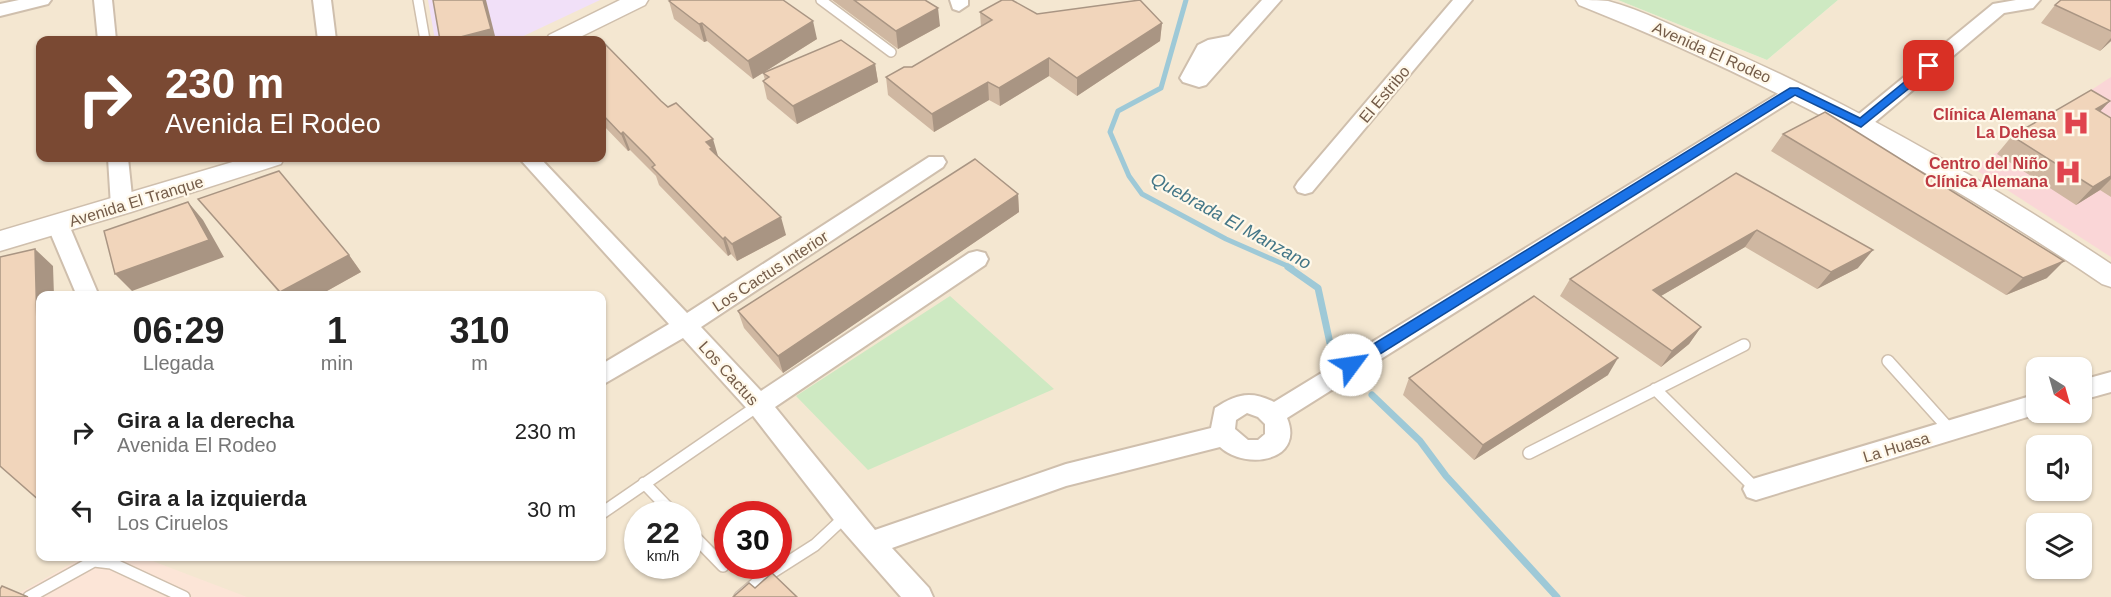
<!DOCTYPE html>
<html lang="es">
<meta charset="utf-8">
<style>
body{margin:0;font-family:Helvetica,sans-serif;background:#f6f6f6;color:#222;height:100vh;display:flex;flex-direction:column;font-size:22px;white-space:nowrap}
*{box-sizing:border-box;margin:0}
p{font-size:20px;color:#767676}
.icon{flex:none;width:33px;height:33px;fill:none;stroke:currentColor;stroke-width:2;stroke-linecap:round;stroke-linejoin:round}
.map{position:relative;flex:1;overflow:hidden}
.sheet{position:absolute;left:36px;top:291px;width:570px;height:270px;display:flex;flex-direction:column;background:#fff;border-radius:12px;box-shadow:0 2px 4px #0004}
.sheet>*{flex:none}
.guide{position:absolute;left:36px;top:36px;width:570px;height:126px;border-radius:12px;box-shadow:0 2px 4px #0004;background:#7a4933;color:#fff;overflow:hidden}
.needle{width:39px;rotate:143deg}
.fabs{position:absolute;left:2026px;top:357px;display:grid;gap:12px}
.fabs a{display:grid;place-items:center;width:66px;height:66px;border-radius:12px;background:#fff;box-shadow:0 2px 4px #0004;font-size:30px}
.speed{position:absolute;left:624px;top:501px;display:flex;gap:12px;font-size:30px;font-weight:700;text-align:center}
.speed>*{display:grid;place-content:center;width:78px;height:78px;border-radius:50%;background:#fff;box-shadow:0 2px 4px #0004;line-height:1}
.speed small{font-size:15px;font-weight:400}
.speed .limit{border:9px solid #d22;background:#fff;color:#111}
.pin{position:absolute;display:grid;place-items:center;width:51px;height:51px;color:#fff;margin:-26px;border-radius:12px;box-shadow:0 3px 9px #0006}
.me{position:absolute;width:66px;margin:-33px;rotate:59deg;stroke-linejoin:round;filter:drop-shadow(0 0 4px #0008)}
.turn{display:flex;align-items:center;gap:21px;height:126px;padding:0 30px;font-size:27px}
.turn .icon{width:78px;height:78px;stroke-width:2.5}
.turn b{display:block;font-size:42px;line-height:51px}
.eta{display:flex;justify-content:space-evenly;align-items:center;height:102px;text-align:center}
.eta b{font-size:36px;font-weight:700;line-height:42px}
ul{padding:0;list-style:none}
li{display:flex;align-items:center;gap:18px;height:78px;padding:0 30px}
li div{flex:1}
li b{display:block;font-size:22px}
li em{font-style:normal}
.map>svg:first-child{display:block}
</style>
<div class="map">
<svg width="2111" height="597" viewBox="0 0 2111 597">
<rect width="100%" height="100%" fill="#fcf4e3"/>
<path fill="#f4e7d1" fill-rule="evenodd" d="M0 0H1618L1767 60 1838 0H2111V597H0ZM40 40H602V158H40ZM40 296H602V556H40ZM2037 368H2082V412H2037ZM2037 446H2082V490H2037ZM638 514H688V566H638ZM728 514H778V566H728ZM2037 524H2082V568H2037Z"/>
<path fill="#fce5d7" d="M85 556 142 557 247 597H12Z"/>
<path fill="#f1e0f8" d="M428 0H600L515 40H435Z"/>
<path fill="#fad6d7" d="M2111 77V257L1973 168Z"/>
<path fill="#cee9c2" d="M1618 0H1838L1767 60Z
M950 296 1054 389 868 470 796 396Z"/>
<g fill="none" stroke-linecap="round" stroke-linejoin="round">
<path stroke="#9ec9d7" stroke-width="5" d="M1186 0 1161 88 1118 111 1110 132 1129 176 1142 194 1226 239 1292 268"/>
<path stroke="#9ec9d7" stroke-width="7" d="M1288 267 1318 288 1333 357
M1372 395 1420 441 1446 476 1557 597"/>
<defs>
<path id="service-far1" d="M418 0 425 40
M821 0 891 52"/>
<path id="service" d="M1888 361 1950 430
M1655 389 1756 489
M1529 453 1744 345
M644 483 674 514
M602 513 759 405
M688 530 723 566
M29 597 94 561 111 563 184 597
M740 597 760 580 815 545 846 516"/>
<path id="minor" d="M19 0H51L48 4 0 16V4Z
M94 0H112L116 40H98Z
M313 0H331L336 40H318Z
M950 0H968V5L959 11 953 9Z
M1262 0H1281L1206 85 1199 87 1183 82 1180 78 1198 45 1208 40 1229 36Z
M1453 0H1472L1312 192 1305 194 1298 192 1295 187 1298 182Z
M2016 0H2040L2033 8 2004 13 1868 128H1854L1851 123 1854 118 1993 4Z
M1794 84 1801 85 1804 90 1801 95 1287 418C1305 461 1246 471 1220 447L1066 486 892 548 929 588 933 597H901L837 524 750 412 683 338 602 385V364L669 324 519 158H540L687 313 929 157H943L946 162 943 167 701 327 761 391 969 253 977 251 985 253 988 259 985 265 775 407 875 530 1066 464 1211 428 1215 408C1236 394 1251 390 1274 402ZM1247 413 1258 417 1265 424V434L1258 440H1248L1235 429 1236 420Z
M108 158H128L133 206 129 211 122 214 115 211 111 206Z
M58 217 66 219 69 225 99 296H77L47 225 50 219Z
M2111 372V392L2082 400V380Z
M2037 394V412H2042L2037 414 1756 500 1747 497 1743 489 1747 481 1756 478Z"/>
<path id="tertiary" d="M620 0H648L645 5 574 40H546L549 35Z
M1576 0C1586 0 1599 0 1608 1 1642 10 1677 28 1709 42 1850 102 1983 179 2111 264V287L2102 284C1935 171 1766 79 1579 5Z
M246 158H284L281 164 131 212 0 251V231Z"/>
</defs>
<use href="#service-far1" stroke="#cfbfad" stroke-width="12"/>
<use href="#service" stroke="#cfbfad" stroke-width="14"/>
<use href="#minor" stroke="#cfbfad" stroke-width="4"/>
<use href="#tertiary" stroke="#cfbfad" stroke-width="3"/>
<use href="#service-far1" stroke="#fff" stroke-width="9"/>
<use href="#service" stroke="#fff" stroke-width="11"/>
<use href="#minor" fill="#fff" fill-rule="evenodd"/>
<use href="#tertiary" fill="#fff" fill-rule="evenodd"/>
</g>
<path fill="#cfb7a1" d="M832 0H925L940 26 898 49Z
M2111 0V41L2100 51 2041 23 2055 5Z
M669 1 817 39 753 79 707 41 704 42 674 19Z
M980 12 1037 14 1162 23 1160 41 1077 96 1049 76 1000 106 989 100 934 132 888 95 886 77 912 67 981 27Z
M602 44 718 156 786 235 737 261 731 254 728 256 659 185 656 176 630 150 628 151 602 124Z
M875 64 878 82 797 124 767 99 763 81 765 80 763 73Z
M2100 112 2111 118V197L2100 190 2076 205 1997 154 2012 136Z
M1783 134 2047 278 2006 295 1771 151Z
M1736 173 1858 268 1817 289 1745 247 1661 296 1701 327 1689 344 1661 367 1560 296 1570 279Z
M1018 194 1019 212 783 373 744 328 738 311Z
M198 199 349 255 361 272 318 296H282Z
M1608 375 1474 460 1403 395 1409 378Z"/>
<path fill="#a99583" d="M483 0H486L496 40H449Z
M938 8 940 26 898 49 896 31Z
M813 21 817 39 753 79 748 61Z
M702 23 707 41 704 42 699 24Z
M1162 23 1160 41 1077 96V78Z
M2111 38V41L2100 51Z
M1049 58V76L1000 106 999 88Z
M875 64 878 82 797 124 793 106Z
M988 82 989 100 934 132 932 114Z
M2110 101 2093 119 2096 109Z
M623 132 630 150 628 151 621 134Z
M713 139 718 156 715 158 706 142Z
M2111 176V179L2100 190 2076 205 2093 187Z
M1018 194 1019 212 783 373 778 356Z
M188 202 203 220 224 257 132 291 115 274Z
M781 217 786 235 737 261 732 244Z
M1757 230 1745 247 1642 307 1653 290Z
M725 237 731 254 728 256 723 239Z
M35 249 53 266 54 296H40V367L38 365Z
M1873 250 1858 268 1817 289 1831 272Z
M349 255 361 272 318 296H283L280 292Z
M2064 261 2047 278 2006 295 2023 278Z
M1701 327 1689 344 1661 367 1672 351Z
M1618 358 1608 375 1474 460 1483 445Z"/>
<path fill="#f1d5bb" stroke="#a99583" stroke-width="1.5" d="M433 0H483L491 29 449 40H440Z
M671 0H783L813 21 748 61 702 23 699 24 669 1Z
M854 0H925L938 8 896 31Z
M1002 0H1012L1037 14 1140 0 1162 23 1077 78 1049 58 999 88 988 82 932 114 886 77 904 67H912L992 20 980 12Z
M2061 0H2111V31L2055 5Z
M841 40 875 64 793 106 763 81 769 77 763 73Z
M604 43 661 101 668 107 676 103 713 139 706 142 712 148 710 149 781 217 732 244 725 237 723 239 652 167 655 165 649 158 623 132 621 134 602 114V44Z
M2091 90 2110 101 2096 109 2111 118V176L2093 187 2012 136Z
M1825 112 2064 261 2023 278 1783 134Z
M975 159 1018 194 778 356 738 311Z
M279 171 349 255 280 292 198 199Z
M1736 173 1873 250 1831 272 1757 230 1653 290 1701 327 1672 351 1570 279Z
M188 202 209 240 115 274 104 231Z
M35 249 38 365 40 367V501L0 466V257Z
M1534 296 1618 358 1483 445 1409 378Z
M772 573 797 597H733L749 583 755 588Z
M2 586 28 597H0V589Z"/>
<path fill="#1a73e8" stroke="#114b97" stroke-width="1.5" d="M1929 62 1935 66 1933 69 1861 127 1795 95 1356 369H1346V361L1790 88H1798L1860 118Z"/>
<defs>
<symbol id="hospital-bare" viewBox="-9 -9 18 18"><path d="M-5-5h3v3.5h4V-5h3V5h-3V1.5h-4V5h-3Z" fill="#e0444e" stroke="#fff8e9" stroke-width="2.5" paint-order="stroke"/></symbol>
</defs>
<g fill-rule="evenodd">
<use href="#hospital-bare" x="2057" y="104" width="38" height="38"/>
<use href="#hospital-bare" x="2049" y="153" width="38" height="38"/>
</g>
<g text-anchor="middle" stroke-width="4.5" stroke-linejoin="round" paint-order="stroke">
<g font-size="16" fill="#745c49" stroke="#fff8e9">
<text transform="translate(1712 52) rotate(24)" y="6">Avenida El Rodeo</text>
<text transform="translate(1384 94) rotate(-50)" y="6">El Estribo</text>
<text transform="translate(136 201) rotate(-17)" y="6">Avenida El Tranque</text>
<text transform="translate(770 271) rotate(-33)" y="6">Los Cactus Interior</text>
<text transform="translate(729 373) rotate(48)" y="6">Los Cactus</text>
<text transform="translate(1896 447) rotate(-17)" y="6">La Huasa</text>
</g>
<g font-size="16" font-weight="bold" fill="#be3a42" stroke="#fff8e9" text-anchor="end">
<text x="2056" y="120">Clínica Alemana<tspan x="2056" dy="18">La Dehesa</tspan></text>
<text x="2048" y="169">Centro del Niño<tspan x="2048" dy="18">Clínica Alemana</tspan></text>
</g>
<g font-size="18" font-style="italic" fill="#437687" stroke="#fff8e9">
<text transform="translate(1231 221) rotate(29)" y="6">Quebrada El Manzano</text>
</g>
</g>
</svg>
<div class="fabs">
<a><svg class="needle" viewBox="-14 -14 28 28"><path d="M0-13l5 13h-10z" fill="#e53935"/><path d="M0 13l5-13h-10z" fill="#767676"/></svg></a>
<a><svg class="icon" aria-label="sound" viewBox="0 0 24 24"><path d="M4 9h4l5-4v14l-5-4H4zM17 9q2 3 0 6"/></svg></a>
<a><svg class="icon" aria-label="layers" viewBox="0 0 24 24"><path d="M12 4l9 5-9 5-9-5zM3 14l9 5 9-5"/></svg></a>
</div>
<div class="speed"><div>22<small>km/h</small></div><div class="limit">30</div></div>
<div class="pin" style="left:1929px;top:66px;background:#d93025"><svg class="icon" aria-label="arrive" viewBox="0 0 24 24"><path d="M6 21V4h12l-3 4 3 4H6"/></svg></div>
<svg class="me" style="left:1351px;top:365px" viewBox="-20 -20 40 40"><circle r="19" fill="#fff"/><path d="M0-13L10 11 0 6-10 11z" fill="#1a73e8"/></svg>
<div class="guide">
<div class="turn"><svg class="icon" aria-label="right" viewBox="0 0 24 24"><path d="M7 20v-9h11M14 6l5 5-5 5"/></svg><div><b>230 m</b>Avenida El Rodeo</div></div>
</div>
<section class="sheet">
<div class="eta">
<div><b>06:29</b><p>Llegada</p></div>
<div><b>1</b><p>min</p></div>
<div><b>310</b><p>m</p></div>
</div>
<ul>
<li><svg class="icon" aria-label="right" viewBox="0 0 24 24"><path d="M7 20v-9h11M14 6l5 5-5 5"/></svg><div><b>Gira a la derecha</b><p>Avenida El Rodeo</p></div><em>230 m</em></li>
<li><svg class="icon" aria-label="left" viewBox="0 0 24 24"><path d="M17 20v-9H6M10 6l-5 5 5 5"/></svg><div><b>Gira a la izquierda</b><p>Los Ciruelos</p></div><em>30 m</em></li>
</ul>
</section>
</div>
